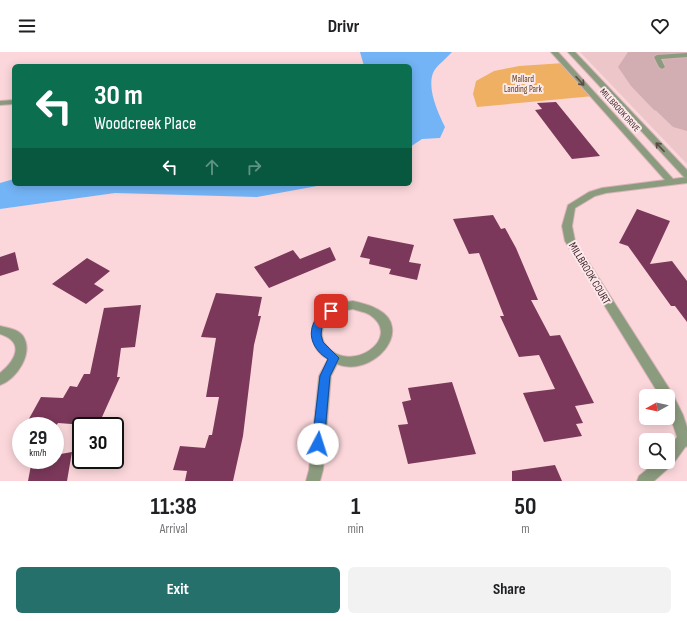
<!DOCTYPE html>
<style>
body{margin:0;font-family:"Sofia Sans Condensed",sans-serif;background:#f2f2f2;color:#202124;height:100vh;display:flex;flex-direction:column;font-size:15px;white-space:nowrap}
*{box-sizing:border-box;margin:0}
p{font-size:13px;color:#757577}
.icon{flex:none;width:22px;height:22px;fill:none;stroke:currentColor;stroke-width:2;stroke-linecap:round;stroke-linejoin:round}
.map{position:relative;height:429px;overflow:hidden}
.drawer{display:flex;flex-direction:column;background:#fff;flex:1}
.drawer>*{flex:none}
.top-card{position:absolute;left:12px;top:12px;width:400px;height:122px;border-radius:6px;box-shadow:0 2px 10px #0003;background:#0b6e4f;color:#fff;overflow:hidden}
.needle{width:26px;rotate:262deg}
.controls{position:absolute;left:639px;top:337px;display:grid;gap:8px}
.controls a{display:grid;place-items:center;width:36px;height:36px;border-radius:6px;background:#fff;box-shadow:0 2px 10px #0003;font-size:20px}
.speed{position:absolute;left:12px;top:365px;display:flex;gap:8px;font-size:20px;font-weight:700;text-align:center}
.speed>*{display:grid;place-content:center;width:52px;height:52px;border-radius:50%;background:#fff;box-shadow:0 2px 10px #0003;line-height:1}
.speed small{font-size:10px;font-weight:400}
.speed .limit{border:2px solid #111;border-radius:6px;background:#fff;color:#111}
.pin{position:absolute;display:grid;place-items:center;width:34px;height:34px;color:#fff;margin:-17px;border-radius:8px;box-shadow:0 2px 6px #0006}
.me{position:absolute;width:44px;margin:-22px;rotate:5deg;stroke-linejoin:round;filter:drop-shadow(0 0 3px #0008)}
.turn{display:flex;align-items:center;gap:14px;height:84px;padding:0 16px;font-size:18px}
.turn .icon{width:52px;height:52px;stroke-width:2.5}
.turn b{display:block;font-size:28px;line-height:34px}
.lanes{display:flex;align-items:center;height:38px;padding:0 16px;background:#0003;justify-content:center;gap:20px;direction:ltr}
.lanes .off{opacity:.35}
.eta{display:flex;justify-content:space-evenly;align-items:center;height:68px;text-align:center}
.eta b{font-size:24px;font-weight:700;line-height:28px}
.action{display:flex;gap:8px;margin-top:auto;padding:8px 16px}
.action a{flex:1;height:46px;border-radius:6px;background:#26706c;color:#fff;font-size:16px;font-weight:700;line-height:46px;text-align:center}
.action a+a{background:#f2f2f2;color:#202124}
header{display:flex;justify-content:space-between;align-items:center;height:52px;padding:0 16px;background:#fff;font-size:18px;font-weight:700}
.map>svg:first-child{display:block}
</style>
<header><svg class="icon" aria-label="menu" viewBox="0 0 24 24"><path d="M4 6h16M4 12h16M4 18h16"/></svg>Drivr<svg class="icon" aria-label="heart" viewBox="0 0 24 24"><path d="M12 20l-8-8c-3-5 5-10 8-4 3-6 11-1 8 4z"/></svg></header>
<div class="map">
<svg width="687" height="429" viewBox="0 0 687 429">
<rect width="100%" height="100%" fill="#fbd7db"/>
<path fill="#edc6ca" d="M580 0H687V112Z"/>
<path fill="#efb063" d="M564 11 594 44 477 55 473 42 476 29 494 19 519 14Z"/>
<path fill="#73b4f6" d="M360 0H452C447 6 436 14 433 21 427 37 438 61 445 75L440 86 422 87 410 95V14H364Z
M14 127V132H328L257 145 115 141 0 157V131Z"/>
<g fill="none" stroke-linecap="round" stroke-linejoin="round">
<path fill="#d2aeb2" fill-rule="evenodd" d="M687 23V79L673 75 645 48 639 40C651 22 667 24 687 23Z"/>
<path fill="#d2aeb2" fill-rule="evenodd" d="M628 0H687V66L654 58 631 34 618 15Z"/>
</g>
<path fill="#7b385a" d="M556 50 600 104 572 107 535 58 542 57 537 51Z
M637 157 670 169 650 212 672 209 687 229V270L675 254H671L628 194 619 191Z
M493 163 501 177 505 176 516 196 538 248H531L550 284 560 283 594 351 575 354 583 371 576 372 582 384 544 390 523 341 555 337 539 303 519 305 500 264H504L479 201 469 202 453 167Z
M368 184 414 193 409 210 421 212 417 228 389 222 391 217 369 212 370 207 360 205Z
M330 195 336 208 269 236 254 215 293 198 300 207Z
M15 200 19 218 0 224V205Z
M87 206 110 219 94 232 104 238 86 252 52 232Z
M216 241 262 245 258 264H261L254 293 243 384 233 429H185L187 419 173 418 180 394 205 396 209 383H212L219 345H206L216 286 201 285Z
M141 253 135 295 121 296 117 325H120L98 374 58 371 56 374H25L41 345 63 346 70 334 77 335 84 322H90L104 256Z
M452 330 476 402 408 412 398 373 408 372 402 350 411 348 408 336Z
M72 400 67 429H28L32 408H55V403Z
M555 413 562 429H512V419Z"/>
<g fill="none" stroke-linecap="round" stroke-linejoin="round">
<defs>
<path id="minor" d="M551 0H558L673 127 687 125H684L568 0H575L687 118V131L606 141 595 144 575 156 572 174 575 189 672 341 683 363 687 375V395L686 394 673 412 654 429H637L639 424 656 410H668V397L677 385 668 357V344H660L565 189 562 174 568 153 589 140 602 136 665 128Z
M687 1V5L661 7 665 15 662 17 659 15 654 5 657 3Z
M14 48V52L0 53V49Z
M353 249C361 251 370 253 377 257 416 277 372 327 337 312L331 324 323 418 320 429H306L309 418 319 324 328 307C309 298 306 271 323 258 332 252 343 250 353 249ZM353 257C358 259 366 260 370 263 404 286 350 324 326 293 323 290 322 285 322 281 323 264 338 259 353 257Z
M0 274C8 276 18 277 23 284 34 301 17 327 0 333V321C16 308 25 290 0 282Z"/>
</defs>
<use href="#minor" stroke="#d6b3b7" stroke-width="2"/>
<use href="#minor" fill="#8b9b7e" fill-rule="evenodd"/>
</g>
<defs><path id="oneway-shaft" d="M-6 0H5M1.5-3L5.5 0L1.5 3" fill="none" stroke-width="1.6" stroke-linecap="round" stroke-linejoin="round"/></defs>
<g stroke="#5d4d46">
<use href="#oneway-shaft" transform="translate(580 29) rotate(48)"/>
<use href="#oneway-shaft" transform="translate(660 95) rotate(-133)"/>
</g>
<path fill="#1a73e8" stroke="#114b97" d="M331 255 334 256 335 259 322 274 321 283 323 290 339 306 330 324 324 392 322 396 318 398 314 396 312 392 320 324 328 307C313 298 306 282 316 267 320 262 325 257 331 255Z"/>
<g text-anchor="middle" stroke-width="4" stroke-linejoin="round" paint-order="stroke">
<g font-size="9" fill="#63441b" stroke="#fce9eb">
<text x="523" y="30">Mallard<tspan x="523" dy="10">Landing Park</tspan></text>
</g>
<g font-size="9" fill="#442328" stroke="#fce9eb">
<text transform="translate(620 58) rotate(48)" y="3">MILLBROOK DRIVE</text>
</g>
<g font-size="11" fill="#442328" stroke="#fce9eb">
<text transform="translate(590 221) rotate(59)" y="4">MILLBROOK COURT</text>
</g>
</g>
</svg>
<div class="controls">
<a><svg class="needle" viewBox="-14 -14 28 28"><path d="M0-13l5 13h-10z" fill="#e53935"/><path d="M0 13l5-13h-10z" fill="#757577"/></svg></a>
<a><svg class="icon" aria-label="search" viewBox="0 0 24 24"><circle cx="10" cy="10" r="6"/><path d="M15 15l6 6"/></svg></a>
</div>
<div class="speed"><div>29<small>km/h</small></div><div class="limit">30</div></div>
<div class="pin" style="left:331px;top:259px;background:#d93025"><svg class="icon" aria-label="arrive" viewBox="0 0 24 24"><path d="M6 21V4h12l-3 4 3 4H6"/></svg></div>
<svg class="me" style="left:318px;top:392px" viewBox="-20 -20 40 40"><circle r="19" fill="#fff"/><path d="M0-13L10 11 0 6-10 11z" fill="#1a73e8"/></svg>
<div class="top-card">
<div class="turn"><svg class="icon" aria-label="left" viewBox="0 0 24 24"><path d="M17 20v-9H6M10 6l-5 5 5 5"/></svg><div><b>30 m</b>Woodcreek Place</div></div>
<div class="lanes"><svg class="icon" aria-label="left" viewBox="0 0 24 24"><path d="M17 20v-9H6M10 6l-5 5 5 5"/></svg><svg class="icon off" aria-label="ahead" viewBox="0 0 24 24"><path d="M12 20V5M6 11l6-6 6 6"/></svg><svg class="icon off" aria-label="right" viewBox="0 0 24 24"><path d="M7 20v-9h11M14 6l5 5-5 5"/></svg></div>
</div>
</div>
<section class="drawer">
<div class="eta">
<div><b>11:38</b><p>Arrival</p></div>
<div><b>1</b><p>min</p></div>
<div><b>50</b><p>m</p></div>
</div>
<div class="action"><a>Exit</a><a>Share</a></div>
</section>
